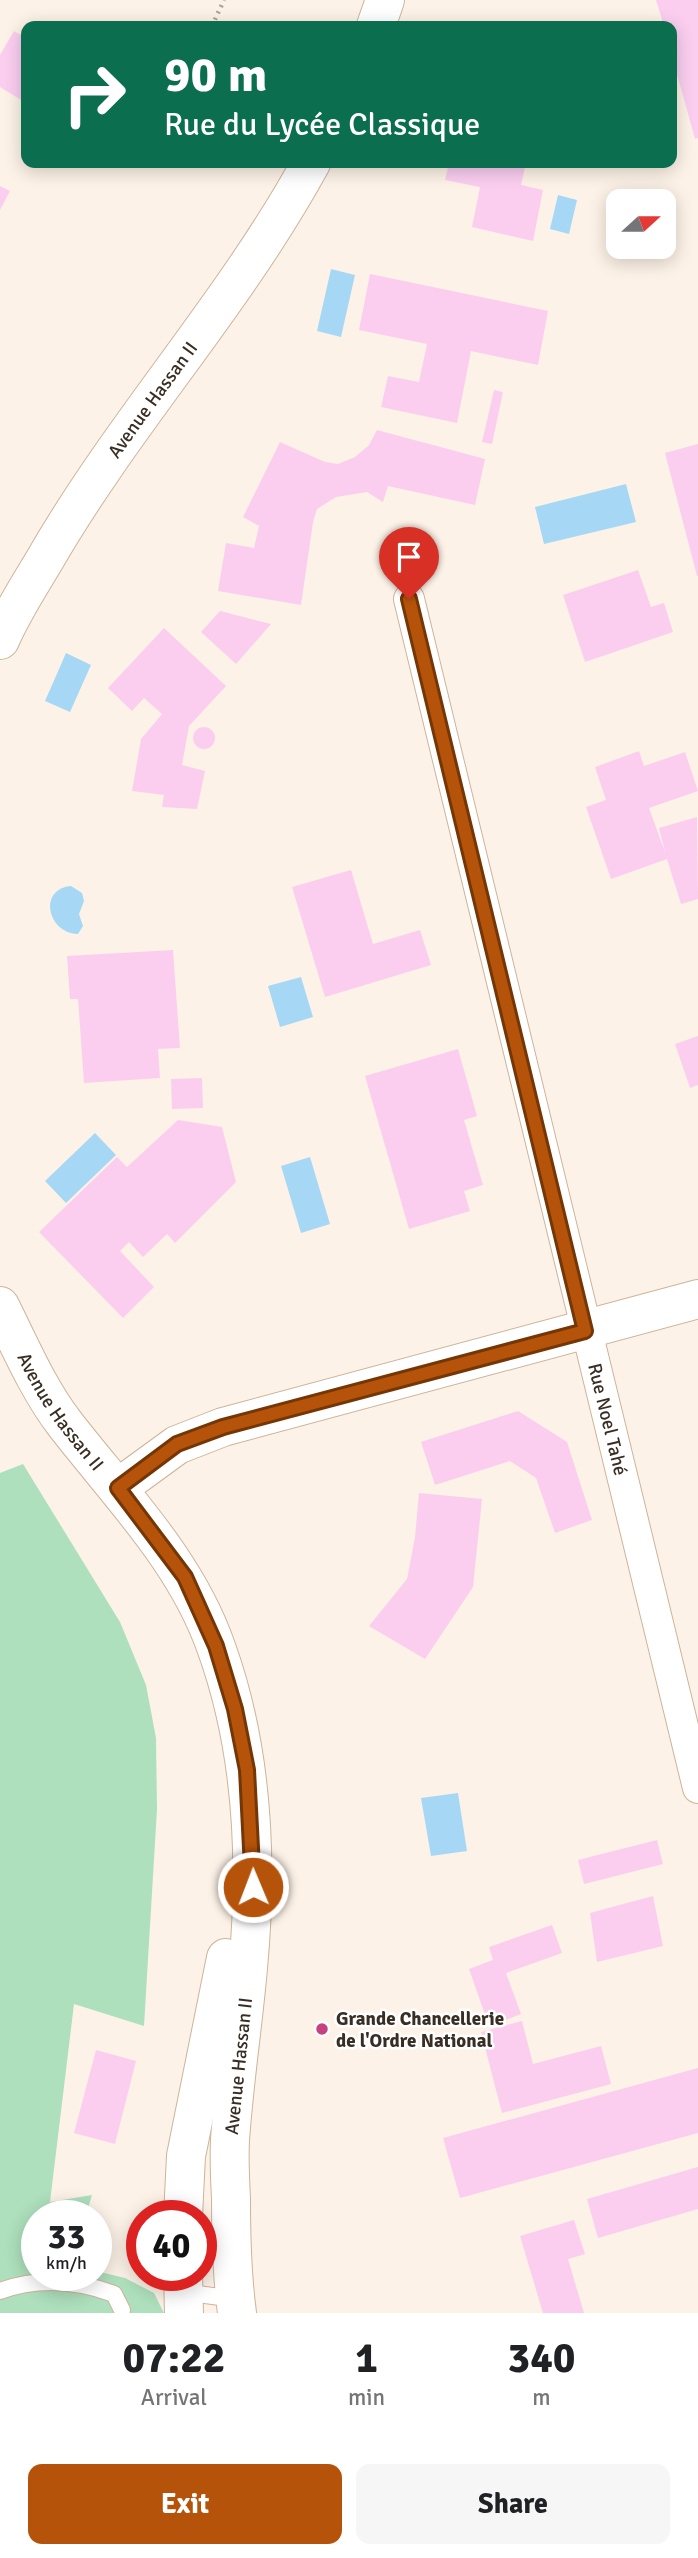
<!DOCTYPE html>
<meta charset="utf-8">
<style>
body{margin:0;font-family:Signika,sans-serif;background:#f6f6f6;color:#202124;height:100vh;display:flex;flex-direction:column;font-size:26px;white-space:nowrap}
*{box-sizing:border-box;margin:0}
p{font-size:23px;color:#757577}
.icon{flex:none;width:38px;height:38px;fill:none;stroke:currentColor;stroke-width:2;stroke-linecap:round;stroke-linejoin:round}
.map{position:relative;height:2313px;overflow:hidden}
.drawer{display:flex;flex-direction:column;background:#fff;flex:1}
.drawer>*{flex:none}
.guide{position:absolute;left:21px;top:21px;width:656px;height:147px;border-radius:14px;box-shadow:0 4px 18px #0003;background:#0b6e4f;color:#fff;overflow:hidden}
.needle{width:46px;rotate:69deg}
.buttons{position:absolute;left:606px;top:189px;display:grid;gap:14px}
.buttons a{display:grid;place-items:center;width:70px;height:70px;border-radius:14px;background:#fff;box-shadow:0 4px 18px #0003;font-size:35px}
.speed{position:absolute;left:21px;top:2200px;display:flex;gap:14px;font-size:35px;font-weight:700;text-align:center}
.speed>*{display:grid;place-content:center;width:91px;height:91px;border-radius:50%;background:#fff;box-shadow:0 4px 18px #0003;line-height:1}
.speed small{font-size:18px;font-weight:400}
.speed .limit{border:10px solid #d22;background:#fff;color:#111}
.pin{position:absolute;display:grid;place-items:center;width:60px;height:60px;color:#fff;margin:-72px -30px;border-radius:50% 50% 50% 0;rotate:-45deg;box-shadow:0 0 7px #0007}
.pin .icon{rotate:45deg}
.me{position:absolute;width:77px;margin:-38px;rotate:359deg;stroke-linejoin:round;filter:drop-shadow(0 0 5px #0008)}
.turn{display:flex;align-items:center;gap:24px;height:147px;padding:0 28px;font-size:32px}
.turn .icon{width:91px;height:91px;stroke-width:2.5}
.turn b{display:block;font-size:49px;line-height:60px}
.eta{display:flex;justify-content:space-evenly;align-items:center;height:119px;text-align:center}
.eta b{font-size:42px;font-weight:800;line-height:49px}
.action{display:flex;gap:14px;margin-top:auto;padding:14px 28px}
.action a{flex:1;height:80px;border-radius:14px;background:#b45309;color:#fff;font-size:28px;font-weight:800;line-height:80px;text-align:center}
.action a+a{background:#f6f6f6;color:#202124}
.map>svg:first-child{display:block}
</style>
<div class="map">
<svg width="698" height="2313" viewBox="0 0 698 2313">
<rect width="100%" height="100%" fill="#fdf2e7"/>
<path fill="#aee0bd" d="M23 1464 120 1622 146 1685 156 1738 157 1809 144 2026 74 2004 50 2202 92 2195 86 2215 37 2216V2275H96V2271L125 2278 154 2293 164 2313H0V1473Z"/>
<path fill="#a6d8f5" d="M558 195 577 200 569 234 550 229Z
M331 269 355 275 341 337 317 331Z
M626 484 636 522 544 544 535 507Z
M66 653 91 665 70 712 45 701Z
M71 886 82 893 84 901 79 914 83 926 78 934C48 934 37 889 71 886Z
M301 977 313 1017 280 1027 268 986Z
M95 1133 116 1155 66 1203 45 1181Z
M310 1157 330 1224 301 1233 281 1166Z
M458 1793 467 1851 431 1856 421 1798Z"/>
<path fill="#fbcef0" d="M656 0H698V138L695 139 672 56V26H664Z
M14 31 26 38V103L0 87V55Z
M449 163H526L521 185 543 190 533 241 472 227 480 187 445 180Z
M0 186 10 191 0 210Z
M370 274 548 311 538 365 471 351 457 423 381 407 388 376 419 382 427 344 359 330Z
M494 390 503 392 492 444 482 442Z
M377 430 485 459 475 505 388 486 383 502 367 492 336 497 317 509 313 522 301 605 218 591 226 543 254 548 259 526 243 517 280 442 325 462 338 464 355 457 369 445Z
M698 444V576H697L665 453Z
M638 570 651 607 664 603 673 632 585 662 563 595Z
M220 611 271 624 236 664 201 632Z
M164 628 226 686 189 726 182 765 205 771 197 809 162 807 164 795 132 791 141 739 162 714 144 698 132 711 108 688Z
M193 738a11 11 0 1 1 22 0a11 11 0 1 1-22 0Z
M639 751 644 766 685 752 698 791 649 808 665 852 659 828 697 817 698 899 681 904 667 859 611 879 586 807 606 800 595 767Z
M351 870 373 944 420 930 431 965 325 997 292 887Z
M173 950 180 1048 158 1049 160 1078 84 1083 78 999H70L67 956Z
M698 1036V1085L690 1088 675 1044Z
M458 1049 477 1116 464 1120 483 1185 464 1191 470 1211 409 1229 365 1076Z
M202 1078 203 1108 172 1109 171 1079Z
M178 1120 222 1127 236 1182 175 1243 167 1234 143 1257 129 1242 120 1251 154 1287 123 1318 39 1232 117 1157 127 1167Z
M518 1411 567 1442 592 1520 555 1533 536 1478 510 1461 435 1485 421 1442Z
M419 1493 482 1499 473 1587 425 1659 369 1626 407 1579 415 1537Z
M657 1840 663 1864 584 1884 578 1860Z
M653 1896 663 1946 597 1962 590 1913Z
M552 1925 562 1953 506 1973 521 2014 489 2026 469 1969 493 1960 489 1947Z
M522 2021 533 2064 601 2046 611 2084 502 2113 481 2032Z
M96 2050 136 2061 115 2144 74 2133Z
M698 2068V2133L460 2198 443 2138Z
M698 2167V2209L598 2238 587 2199Z
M574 2220 585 2254 568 2259 584 2313H543L520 2236Z"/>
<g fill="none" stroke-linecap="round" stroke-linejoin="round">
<defs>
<path id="service" d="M0 2291C39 2277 76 2280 114 2294L122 2310
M183 2292 235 2299"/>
<g id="minor">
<path id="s1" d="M409 599 698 1788"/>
</g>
<g id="tertiary">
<path d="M376 26 385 0"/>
<path id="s2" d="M0 640C12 612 29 586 44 561 124 422 234 304 311 163"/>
<path id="s3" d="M0 1306C20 1346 38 1389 65 1424 120 1495 186 1561 216 1647 253 1749 258 1860 248 1968 243 2025 234 2082 230 2140 229 2160 230 2180 231 2199 231 2237 232 2276 237 2313"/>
<path d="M118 1488 177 1445 223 1427 698 1299"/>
<path d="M183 2216 186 2156 226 1958"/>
<path d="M183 2275 184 2313"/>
</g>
</defs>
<use href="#service" stroke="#cdb49a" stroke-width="18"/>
<use href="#minor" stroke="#cdb49a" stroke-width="32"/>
<use href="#tertiary" stroke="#cdb49a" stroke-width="40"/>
<path stroke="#aca196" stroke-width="4.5" stroke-dasharray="2 5" stroke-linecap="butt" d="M212 26 224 0"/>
<use href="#service" stroke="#fff" stroke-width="16"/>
<use href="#minor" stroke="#fff" stroke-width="30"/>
<use href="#tertiary" stroke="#fff" stroke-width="38"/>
</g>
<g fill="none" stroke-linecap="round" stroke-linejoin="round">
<defs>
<path id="route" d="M253 1887 247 1770 235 1709 216 1646 185 1577 118 1488 177 1444 223 1427 585 1331 409 599"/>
</defs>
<use href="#route" stroke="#753606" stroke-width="18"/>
<use href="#route" stroke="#b45309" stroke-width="12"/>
</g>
<circle fill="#c7407f" stroke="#fff" stroke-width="2.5" cx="322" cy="2029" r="7"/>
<g text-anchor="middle" stroke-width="5" stroke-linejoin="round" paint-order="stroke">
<g font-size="19" fill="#382e23" stroke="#fff">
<text dy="7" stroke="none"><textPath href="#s2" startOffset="285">Avenue Hassan II</textPath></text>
<text dy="7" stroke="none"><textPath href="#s3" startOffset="122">Avenue Hassan II</textPath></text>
<text dy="7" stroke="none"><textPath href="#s1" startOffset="844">Rue Noel Tahé</textPath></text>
<text transform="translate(238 2066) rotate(-84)" y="7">Avenue Hassan II</text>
</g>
<g font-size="19" font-weight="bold" fill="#382e23" stroke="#fff" text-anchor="start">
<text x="336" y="2025">Grande Chancellerie<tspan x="336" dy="22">de l'Ordre National</tspan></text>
</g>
</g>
</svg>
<div class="buttons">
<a><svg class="needle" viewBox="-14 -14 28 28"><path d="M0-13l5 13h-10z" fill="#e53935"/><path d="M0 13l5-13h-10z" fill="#757577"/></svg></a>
</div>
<div class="speed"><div>33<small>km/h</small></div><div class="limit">40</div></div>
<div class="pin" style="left:409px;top:599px;background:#d93025"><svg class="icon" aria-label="arrive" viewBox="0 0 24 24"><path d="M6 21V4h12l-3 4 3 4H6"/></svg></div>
<svg class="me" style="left:253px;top:1887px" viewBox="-20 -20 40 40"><circle r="17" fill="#b45309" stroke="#fff" stroke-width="3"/><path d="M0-11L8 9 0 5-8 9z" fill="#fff"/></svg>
<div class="guide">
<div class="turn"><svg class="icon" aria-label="right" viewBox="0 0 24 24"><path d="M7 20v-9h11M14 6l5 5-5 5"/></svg><div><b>90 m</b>Rue du Lycée Classique</div></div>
</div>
</div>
<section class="drawer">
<div class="eta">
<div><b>07:22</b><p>Arrival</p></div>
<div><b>1</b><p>min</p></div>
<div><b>340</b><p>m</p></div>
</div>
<div class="action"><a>Exit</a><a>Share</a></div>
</section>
